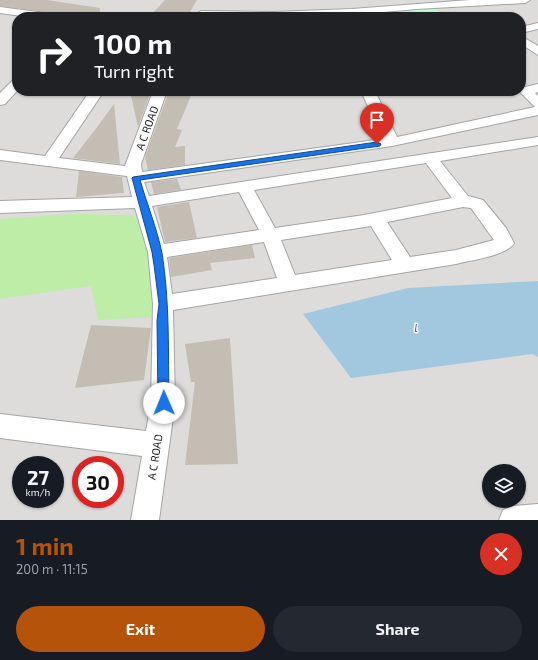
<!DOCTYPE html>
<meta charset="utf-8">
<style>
body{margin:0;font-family:"Exo 2",sans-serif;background:#242831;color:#f1f3f6;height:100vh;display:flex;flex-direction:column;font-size:15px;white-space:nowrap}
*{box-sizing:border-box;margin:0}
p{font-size:13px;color:#9ea1a6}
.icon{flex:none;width:22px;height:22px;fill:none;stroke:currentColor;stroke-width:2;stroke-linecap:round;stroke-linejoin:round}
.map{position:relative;height:520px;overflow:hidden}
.panel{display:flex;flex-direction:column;background:#171b24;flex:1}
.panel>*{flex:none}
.guide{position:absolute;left:12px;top:12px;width:514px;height:84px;border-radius:16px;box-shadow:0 1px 3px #0004;background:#202124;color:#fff;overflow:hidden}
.tools{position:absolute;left:482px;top:464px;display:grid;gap:8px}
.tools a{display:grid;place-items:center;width:44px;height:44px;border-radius:50%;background:#171b24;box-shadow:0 1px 3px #0004;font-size:20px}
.speed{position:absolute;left:12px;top:456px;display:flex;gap:8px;font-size:20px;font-weight:700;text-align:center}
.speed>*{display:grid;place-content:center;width:52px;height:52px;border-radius:50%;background:#171b24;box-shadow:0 1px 3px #0004;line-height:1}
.speed small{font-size:10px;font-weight:400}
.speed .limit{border:6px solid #d22;background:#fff;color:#111}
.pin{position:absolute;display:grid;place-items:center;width:34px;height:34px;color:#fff;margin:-41px -17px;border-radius:50% 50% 50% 0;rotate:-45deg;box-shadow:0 0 4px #0007}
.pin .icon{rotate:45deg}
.me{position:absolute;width:44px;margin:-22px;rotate:359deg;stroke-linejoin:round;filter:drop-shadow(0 0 3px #0008)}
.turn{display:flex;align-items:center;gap:14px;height:84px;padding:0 16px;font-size:18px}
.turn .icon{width:52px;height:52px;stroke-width:2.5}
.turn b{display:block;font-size:28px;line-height:34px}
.round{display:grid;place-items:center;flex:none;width:42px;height:42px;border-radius:21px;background:#242831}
.head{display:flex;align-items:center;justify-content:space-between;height:68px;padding:0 16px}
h1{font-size:24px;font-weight:700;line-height:30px;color:#b45309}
.action{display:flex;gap:8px;margin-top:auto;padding:8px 16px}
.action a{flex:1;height:46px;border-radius:24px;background:#b45309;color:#fff;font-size:16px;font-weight:700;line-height:46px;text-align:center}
.action a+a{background:#242831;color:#f1f3f6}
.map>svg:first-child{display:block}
</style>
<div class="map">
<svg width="538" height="520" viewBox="0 0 538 520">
<rect width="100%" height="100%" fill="#f0eee4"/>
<path fill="#dddcdb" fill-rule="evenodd" d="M0 0H538V520H0V10L46 17H17V91H521V17H333V14L295 16 331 17H202L203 9 198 17H53L0 9ZM21 465H55V499H21ZM81 465H115V499H81ZM489 471H519V501H489Z"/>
<path fill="#beeda7" d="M74 214 133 215 155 250 156 317 98 320 91 286 0 299V219Z"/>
<path fill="#bffcce" d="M434 7 444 17H338L337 15Z"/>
<path fill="#a2c8e0" d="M538 281V357L532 354 351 378 303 314 408 288Z"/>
<path fill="#c4bdb3" d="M0 0H47L100 8 99 17H59L53 13 0 6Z
M165 0H197L187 17H149Z
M130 91H151L138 127Z
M169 91H193L177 129 182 130 175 147 185 146V165L148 170 145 157Z
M114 104 120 164 73 158 95 130Z
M79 171 122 177 124 193 76 197Z
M177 179 181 190 154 194 151 182Z
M189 202 197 238 165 242 157 207Z
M252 245 255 258 210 263 212 270 171 277 169 258Z
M91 325 151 328 144 380 75 388Z
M230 338 238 464 185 465 195 382H191L185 344Z"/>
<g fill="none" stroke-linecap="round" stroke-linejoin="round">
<defs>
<path id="minor" d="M470 0H530L525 3 416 9 352 15 200 17 196 14 201 11 273 12 352 9Z
M0 7 53 14 58 17H29L0 13Z
M538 23V29L521 33V27Z
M521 36 538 46V55L521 44Z
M17 80V91L5 104 0 105V93L12 81Z
M538 84V92L535 93 538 96V115L392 146 144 182 149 196 538 137V145L440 161 468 196 483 200 506 228 514 243C507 256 470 260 456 264L173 310 175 403 159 520H131L142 456 0 438V414L146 431 151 403 153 304 148 252 135 208 0 213V201L132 197 127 176 0 160V150L45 156 90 91H104L59 158 125 166 153 91H167L141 164 142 172 383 139 361 91H375L397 137 535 107 519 91 521 88ZM426 163 452 198 364 215 275 228 254 190ZM239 192 259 230 164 244 152 206ZM463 207 471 208 494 240 456 250 410 257 387 222ZM371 226 392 260 295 275 281 240ZM264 242 277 278 172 294 167 257Z
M538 504V520H499L503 510 513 506Z"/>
</defs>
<use href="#minor" stroke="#a5a5a5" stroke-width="2"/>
<use href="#minor" fill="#fff" fill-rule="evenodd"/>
</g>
<path fill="#1a73e8" stroke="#114b97" d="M377 142 381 144 380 146 140 180C147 204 157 229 162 253 170 303 168 353 169 403L168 406 164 408 159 406 158 403 157 321 159 304 154 265 152 252 132 178 133 177Z"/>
<g text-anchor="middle" stroke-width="3" stroke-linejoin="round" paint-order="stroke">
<g font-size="11" fill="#1e1e1e" stroke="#fff">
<text transform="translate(147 128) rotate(-70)" y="4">A C ROAD</text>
<text transform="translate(155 457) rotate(-81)" y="4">A C ROAD</text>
</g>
<g font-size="12" font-style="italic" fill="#456ab4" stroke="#fff">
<text x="416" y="332">l</text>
</g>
</g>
</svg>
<div class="tools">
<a><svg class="icon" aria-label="layers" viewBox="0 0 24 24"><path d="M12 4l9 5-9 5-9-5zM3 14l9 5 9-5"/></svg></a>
</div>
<div class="speed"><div>27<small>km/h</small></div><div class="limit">30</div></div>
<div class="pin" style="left:377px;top:144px;background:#d93025"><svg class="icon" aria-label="arrive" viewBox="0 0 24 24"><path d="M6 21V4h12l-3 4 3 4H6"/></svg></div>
<svg class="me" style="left:164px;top:403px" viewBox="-20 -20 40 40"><circle r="19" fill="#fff"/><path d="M0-13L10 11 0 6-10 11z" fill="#1a73e8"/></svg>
<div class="guide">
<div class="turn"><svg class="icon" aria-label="right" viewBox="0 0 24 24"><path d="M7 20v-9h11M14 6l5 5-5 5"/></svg><div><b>100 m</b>Turn right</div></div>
</div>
</div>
<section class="panel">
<div class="head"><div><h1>1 min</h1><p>200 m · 11:15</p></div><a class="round" style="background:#d93025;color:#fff"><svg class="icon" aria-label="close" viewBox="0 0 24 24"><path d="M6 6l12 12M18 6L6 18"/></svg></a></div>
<div class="action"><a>Exit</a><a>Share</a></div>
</section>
